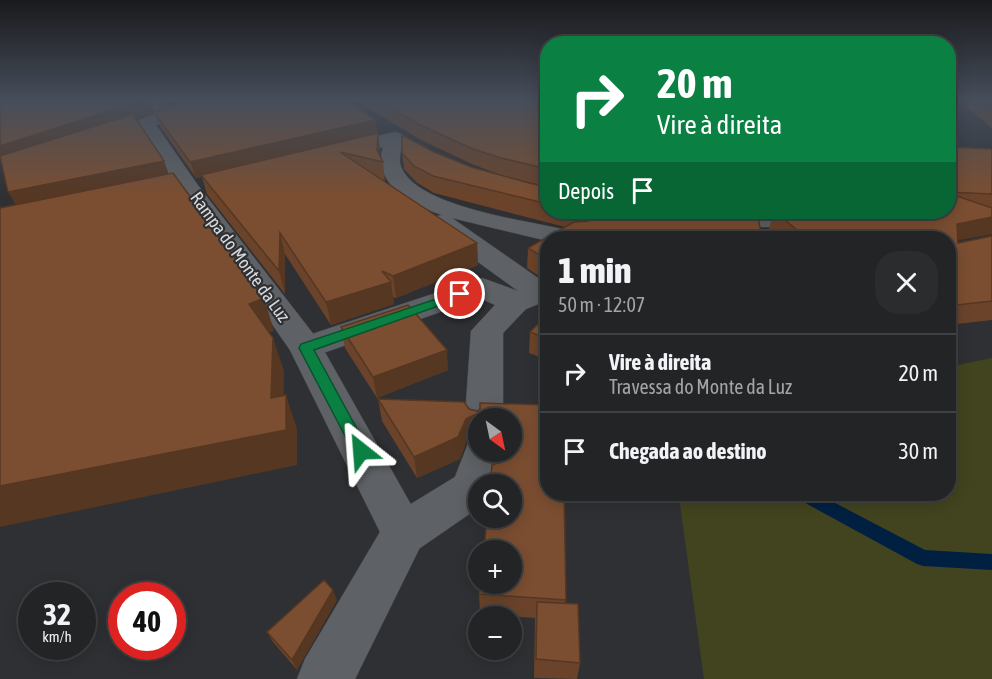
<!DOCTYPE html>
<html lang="pt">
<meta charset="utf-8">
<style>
body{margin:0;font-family:"Asap Condensed",sans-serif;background:#2a2c2e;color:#f1f3f6;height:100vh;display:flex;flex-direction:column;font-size:22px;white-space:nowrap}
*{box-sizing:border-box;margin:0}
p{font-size:20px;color:#a2a4a7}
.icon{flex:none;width:33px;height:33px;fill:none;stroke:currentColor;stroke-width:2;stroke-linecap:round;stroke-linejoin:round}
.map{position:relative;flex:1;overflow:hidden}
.details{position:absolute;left:540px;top:231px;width:416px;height:270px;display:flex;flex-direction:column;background:#222426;border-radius:24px;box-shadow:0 3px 15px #0003,0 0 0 2px #3f4143}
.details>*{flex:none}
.guide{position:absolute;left:540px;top:36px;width:416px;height:183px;border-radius:24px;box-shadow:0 3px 15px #0003,0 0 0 2px #3f4143;background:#0b8043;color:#fff;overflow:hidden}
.needle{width:39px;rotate:147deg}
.controls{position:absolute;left:468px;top:408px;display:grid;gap:12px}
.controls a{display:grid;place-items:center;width:54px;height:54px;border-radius:50%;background:#222426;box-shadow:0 3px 15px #0003,0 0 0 2px #3f4143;font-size:30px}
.speed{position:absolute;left:18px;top:582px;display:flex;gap:12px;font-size:30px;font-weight:700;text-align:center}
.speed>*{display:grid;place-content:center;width:78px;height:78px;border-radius:50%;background:#222426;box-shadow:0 3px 15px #0003,0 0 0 2px #3f4143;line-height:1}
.speed small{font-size:15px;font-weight:400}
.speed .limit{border:9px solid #d22;background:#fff;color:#111}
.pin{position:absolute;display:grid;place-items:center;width:51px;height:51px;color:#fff;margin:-26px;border:3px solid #fff;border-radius:50%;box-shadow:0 2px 6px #0007}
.me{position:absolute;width:66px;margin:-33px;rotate:332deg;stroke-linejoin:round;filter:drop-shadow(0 0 4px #0008)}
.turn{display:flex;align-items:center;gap:21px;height:126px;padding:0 18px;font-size:27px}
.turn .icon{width:78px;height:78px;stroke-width:2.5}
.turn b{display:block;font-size:42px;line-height:51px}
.then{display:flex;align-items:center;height:57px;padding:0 18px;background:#0003;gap:12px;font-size:22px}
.round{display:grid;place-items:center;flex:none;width:63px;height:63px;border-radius:24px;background:#2a2c2e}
.overview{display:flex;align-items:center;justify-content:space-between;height:102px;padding:0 18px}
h1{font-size:36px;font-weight:800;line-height:45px}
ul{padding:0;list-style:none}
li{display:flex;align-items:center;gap:18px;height:78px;padding:0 18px;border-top:2px solid #3f4143}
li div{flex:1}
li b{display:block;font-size:22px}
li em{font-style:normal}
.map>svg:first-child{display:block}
</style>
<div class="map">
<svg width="992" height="679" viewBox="0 0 992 679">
<rect width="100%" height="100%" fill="#2e3033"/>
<path fill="#42441f" d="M992 358V679H704L679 497 683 494H948V367Z"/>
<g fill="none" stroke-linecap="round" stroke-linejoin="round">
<path fill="#002042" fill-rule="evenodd" d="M796 494H818L925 550 992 554V570L923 566 917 564 798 499Z"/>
<defs>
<path id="minor" d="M395 132 402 134 404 138C402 147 397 160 402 169 422 210 539 222 580 233L584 238H548V241L452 218 548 285V300L526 309 503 333V418H478V430L470 428 465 418 471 331 495 305 480 298 306 359 294 356 289 348 294 340 472 281 482 278 518 291 441 235 430 222 433 217 442 215C412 205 372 184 383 147L335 159 328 157 325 153 328 149Z
M639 212H814L810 217 769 227 712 226 651 219 643 217Z
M478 437V452H503L496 484H478V508L420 548 404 554 388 548 381 533 388 518 455 477 469 441Z"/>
<path id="tertiary" d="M147 100H164L175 116 172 120 156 125 197 184 318 340 427 533 355 679H297L305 659 380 532 290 350 178 189 137 123 140 119 156 114Z"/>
</defs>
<use href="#minor" stroke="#4c4e51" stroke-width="1"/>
<use href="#tertiary" stroke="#4c4e51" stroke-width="1"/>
<use href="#minor" fill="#5e6165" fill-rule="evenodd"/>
<use href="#tertiary" fill="#5e6165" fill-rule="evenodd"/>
</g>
<path fill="#6a432a" d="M356 100H548V187L501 175 474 165 421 140Z
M958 100H992V128Z
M154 112 375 120 380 150V156L383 162 385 181 382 180 477 243 478 265 396 298 393 297 394 304 331 325 285 254V294L207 194 202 177 196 178 160 126Z
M948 147 992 149V234L957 240 958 243 992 236V320L948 325V238H779L769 229 774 212H948Z
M434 152 471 167 529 183 548 187V212H757L762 238H548V281L542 278 527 268 528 248 565 227 434 193 416 182 404 169 402 153Z
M548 314V360L529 353 530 332Z
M341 327 448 370 377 398 345 348Z
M378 399 469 409 477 411 548 405 566 600 565 603 580 663 577 679 534 678 535 618 480 614 479 594 498 463 512 418H478V436L477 435 467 440 460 459 417 478 382 421Z
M337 600 297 670 273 642 267 632Z"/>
<path fill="#563722" d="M143 100H148L153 113 7 162 0 158V146Z
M169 100H186L171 106Z
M375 120 377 135 201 175 202 177 196 178 190 162Z
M378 133 380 150V162L377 150Z
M164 161 172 183 22 215 8 192Z
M992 217V234L948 242 957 224Z
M280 233 285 254V294L279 271Z
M477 243 478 265 396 298 393 276Z
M391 282 394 304 331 325 326 302Z
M264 298 274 331 259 336 249 304Z
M273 338 284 371 283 431 286 395 297 429V465L0 527V486Z
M447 350 448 370 377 398 373 377Z
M476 414 477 435 467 440 460 459 417 478 414 457 466 419Z
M333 590 337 600 297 670 292 660Z"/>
<path fill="#7b4e31" stroke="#563722" stroke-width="1.5" d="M0 100H143L0 146Z
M187 100H347L375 120 190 162 154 112Z
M378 100H548V169L501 158 473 149 420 125Z
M979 100H992V110Z
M133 114 164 161 8 192 0 156Z
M378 133 377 150 383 162 340 152 477 243 393 276 382 271 391 282 326 302 280 233 279 271 201 175Z
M402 135 434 152 471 167 529 183 548 187V204L433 176 414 166 402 153Z
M948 147 992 149V194L948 192V159L950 160 948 158Z
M173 173 264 298 249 304 273 338 271 398 286 395V430L0 486V208Z
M948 193 992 208V217L957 224 958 243 992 236V301L948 306V238H807L775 212H948Z
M579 212H757L762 238 738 237V238H548V260L528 248 574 222 588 221 585 215 588 214Z
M408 305 447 350 373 377 341 327Z
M548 314V339L530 332Z
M378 399 464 402 469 409 477 411 480 409V403L548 405V494H564L566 600 479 594 480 584H512V550H484L487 518H512V484H490L492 465 498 463 501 452H512V418H480V416L476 414 466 419 458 437 414 457Z
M324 580 333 590 292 660 267 632Z
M537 602 578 604 580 663 536 659Z"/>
<linearGradient id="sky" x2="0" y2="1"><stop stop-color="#191a1c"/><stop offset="0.51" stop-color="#464e5b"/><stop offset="1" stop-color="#464e5b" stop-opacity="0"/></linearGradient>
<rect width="992" height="196" fill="url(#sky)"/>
<path fill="#0b8043" stroke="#07532c" stroke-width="1.5" d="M460 291 466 294 464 297 314 350 369 451 367 455 361 457 355 455 299 348 301 344Z"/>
<g text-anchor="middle" stroke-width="4.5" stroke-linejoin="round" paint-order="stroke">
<g font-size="18" fill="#d8d9dc" stroke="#2e3033">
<text transform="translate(240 257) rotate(54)" y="6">Rampa do Monte da Luz</text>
</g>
</g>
</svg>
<div class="controls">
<a><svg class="needle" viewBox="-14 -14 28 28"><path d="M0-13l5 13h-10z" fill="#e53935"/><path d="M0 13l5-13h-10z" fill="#a2a4a7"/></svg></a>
<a><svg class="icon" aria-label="search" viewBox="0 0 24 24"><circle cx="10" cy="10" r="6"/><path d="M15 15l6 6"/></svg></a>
<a>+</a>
<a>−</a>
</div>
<div class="speed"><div>32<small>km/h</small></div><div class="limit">40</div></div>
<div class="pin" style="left:460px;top:294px;background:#d93025"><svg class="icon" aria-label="arrive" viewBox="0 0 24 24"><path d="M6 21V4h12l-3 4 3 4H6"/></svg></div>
<svg class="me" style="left:361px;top:451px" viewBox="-20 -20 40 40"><path d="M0-17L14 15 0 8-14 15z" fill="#0b8043" stroke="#fff" stroke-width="4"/></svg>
<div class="guide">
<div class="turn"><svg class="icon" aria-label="right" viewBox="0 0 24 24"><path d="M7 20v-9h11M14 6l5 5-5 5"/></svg><div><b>20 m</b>Vire à direita</div></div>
<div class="then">Depois<svg class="icon" aria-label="arrive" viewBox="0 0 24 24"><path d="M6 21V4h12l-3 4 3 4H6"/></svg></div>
</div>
<section class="details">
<div class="overview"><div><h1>1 min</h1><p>50 m · 12:07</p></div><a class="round"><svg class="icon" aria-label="close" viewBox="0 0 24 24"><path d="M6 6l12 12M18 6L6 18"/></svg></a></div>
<ul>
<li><svg class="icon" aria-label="right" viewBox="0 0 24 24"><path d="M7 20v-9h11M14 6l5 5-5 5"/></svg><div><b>Vire à direita</b><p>Travessa do Monte da Luz</p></div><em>20 m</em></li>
<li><svg class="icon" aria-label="arrive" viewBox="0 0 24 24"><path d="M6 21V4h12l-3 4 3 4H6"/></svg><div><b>Chegada ao destino</b></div><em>30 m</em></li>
</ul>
</section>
</div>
